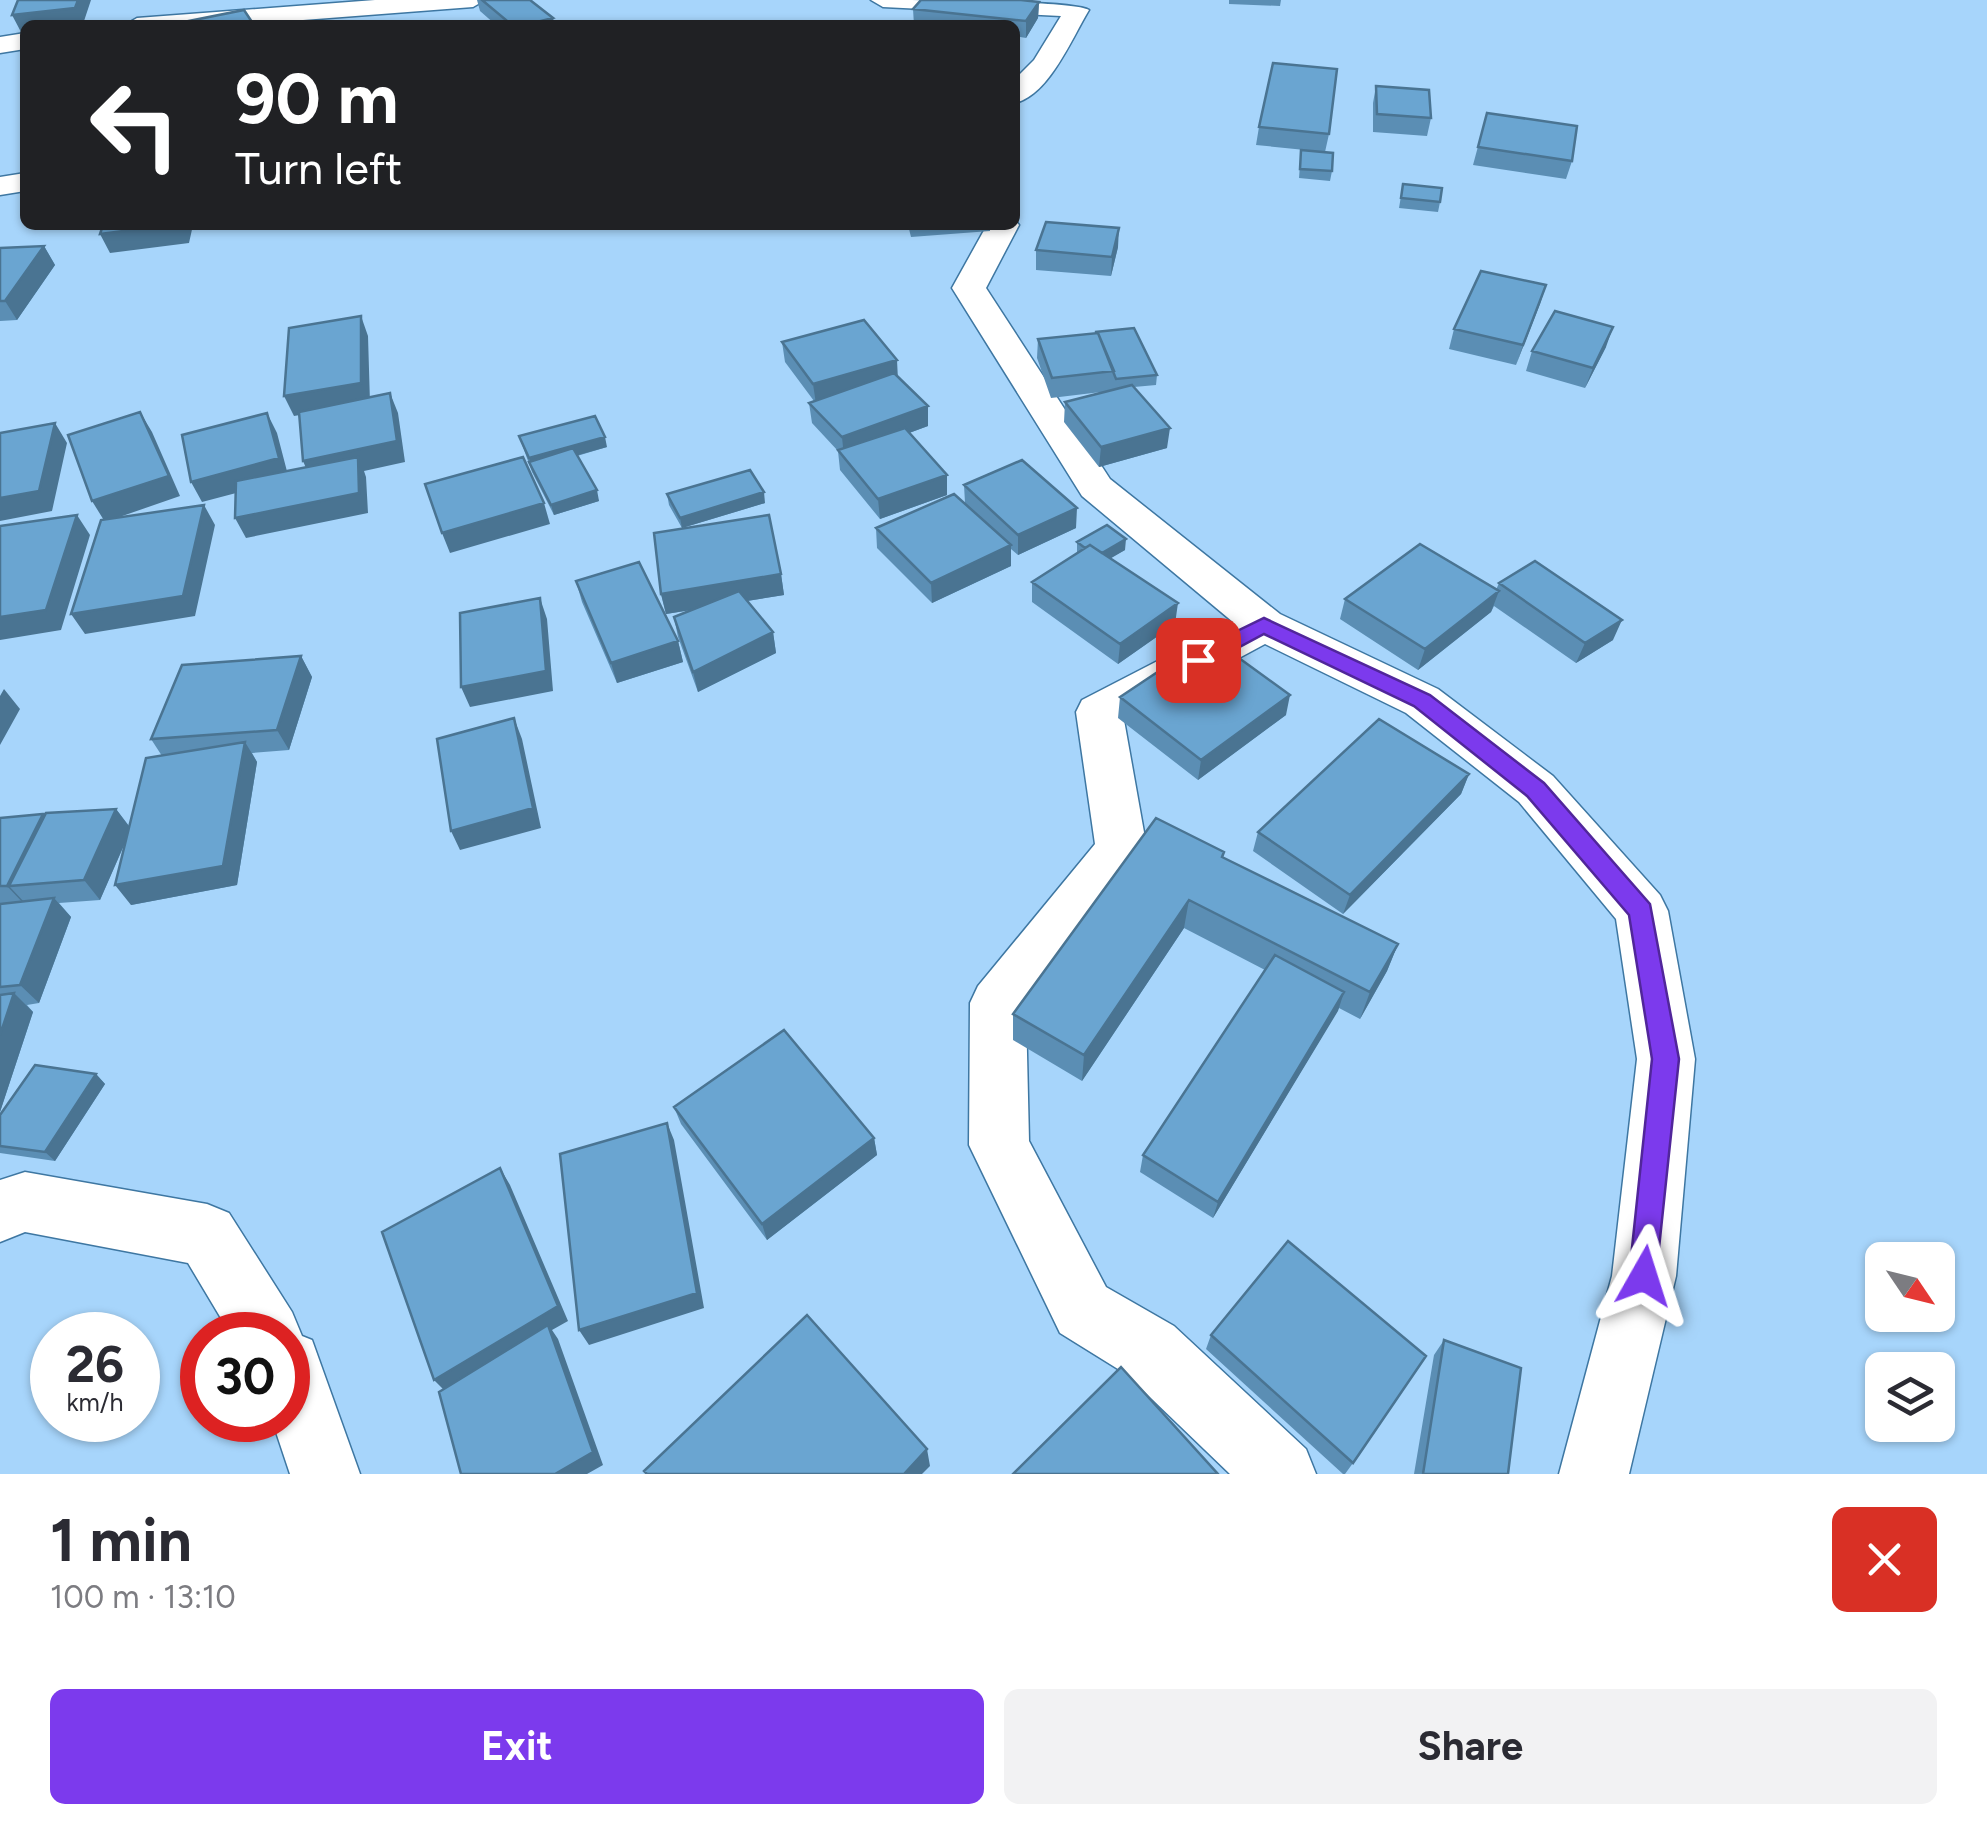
<!DOCTYPE html>
<meta charset="utf-8">
<style>
body{margin:0;font-family:Figtree,sans-serif;background:#f2f2f3;color:#2b2b33;height:100vh;display:flex;flex-direction:column;font-size:38px;white-space:nowrap}
*{box-sizing:border-box;margin:0}
p{font-size:32px;color:#7c7c81}
.icon{flex:none;width:55px;height:55px;fill:none;stroke:currentColor;stroke-width:2;stroke-linecap:round;stroke-linejoin:round}
.map{position:relative;height:1474px;overflow:hidden}
.side{display:flex;flex-direction:column;background:#fff;flex:1}
.side>*{flex:none}
.banner{position:absolute;left:20px;top:20px;width:1000px;height:210px;border-radius:15px;box-shadow:0 2px 8px #0004;background:#202124;color:#fff;overflow:hidden}
.needle{width:65px;rotate:125deg}
.fabs{position:absolute;left:1865px;top:1242px;display:grid;gap:20px}
.fabs a{display:grid;place-items:center;width:90px;height:90px;border-radius:15px;background:#fff;box-shadow:0 2px 8px #0004;font-size:50px}
.speed{position:absolute;left:30px;top:1312px;display:flex;gap:20px;font-size:50px;font-weight:700;text-align:center}
.speed>*{display:grid;place-content:center;width:130px;height:130px;border-radius:50%;background:#fff;box-shadow:0 2px 8px #0004;line-height:1}
.speed small{font-size:25px;font-weight:400}
.speed .limit{border:15px solid #d22;background:#fff;color:#111}
.pin{position:absolute;display:grid;place-items:center;width:85px;height:85px;color:#fff;margin:-42px;border-radius:20px;box-shadow:0 5px 15px #0006}
.me{position:absolute;width:110px;margin:-55px;rotate:6deg;stroke-linejoin:round;filter:drop-shadow(0 0 8px #0008)}
.turn{display:flex;align-items:center;gap:35px;height:210px;padding:0 50px;font-size:45px}
.turn .icon{width:130px;height:130px;stroke-width:2.5}
.turn b{display:block;font-size:70px;line-height:85px}
.round{display:grid;place-items:center;flex:none;width:105px;height:105px;border-radius:15px;background:#f2f2f3}
.head{display:flex;align-items:center;justify-content:space-between;height:170px;padding:0 50px}
h1{font-size:60px;font-weight:700;line-height:75px}
.primary-button{display:flex;gap:20px;margin-top:auto;padding:20px 50px}
.primary-button a{flex:1;height:115px;border-radius:15px;background:#7c3aed;color:#fff;font-size:40px;font-weight:700;line-height:115px;text-align:center}
.primary-button a+a{background:#f2f2f3;color:#2b2b33}
.map>svg:first-child{display:block}
</style>
<div class="map">
<svg width="1987" height="1474" viewBox="0 0 1987 1474">
<rect width="100%" height="100%" fill="#a7d5fb"/>
<g fill="none" stroke-linecap="round" stroke-linejoin="round">
<defs>
<path id="street" d="M375 0H485L473 7 237 25H125L137 18Z
M871 0C904 0 1074 0 1089 10 1072 38 1049 95 1015 103V79L1034 60 1061 16 883 7Z
M25 33V49L0 53V37Z
M25 173V191L0 195V177Z
M1015 220 1019 225 986 288 1110 479 1280 614 1438 689 1553 776 1660 895 1668 911 1695 1059 1676 1276 1629 1474H1559L1612 1276 1637 1059 1616 919 1519 802 1406 713 1265 644 1124 720 1147 849 1026 1010 1029 1141 1106 1287 1174 1326 1306 1449 1316 1474H1230L1126 1374 1060 1333 969 1145 970 1003 978 986 1095 844 1076 712 1082 700 1233 622 1082 496 952 288 987 225H1015Z
M25 1172 207 1204 229 1213 292 1312 302 1336 312 1340 360 1474H290L272 1420H288V1335H231L188 1263 25 1232 0 1242V1180Z"/>
</defs>
<use href="#street" stroke="#3e77a2" stroke-width="3"/>
<use href="#street" fill="#fff" fill-rule="evenodd"/>
</g>
<path fill="#5b8eb4" d="M477 0H530L555 25H496L480 11Z
M1229 0H1281L1280 6 1229 4Z
M1039 2 1038 18 1026 38 1015 36V25H914L913 9Z
M1376 86 1431 118 1427 136 1373 132V103Z
M1487 113 1572 161 1566 179 1473 165Z
M1259 127 1329 134 1325 152 1256 145Z
M1301 150 1332 171 1330 181 1299 178Z
M1403 184 1440 202 1438 212 1399 208Z
M908 225H990V231L911 237Z
M44 246 55 265 17 320 0 321V248Z
M1118 247 1111 276 1036 270V250Z
M1546 285 1516 365 1449 349 1454 329Z
M1038 339 1157 375 1156 385 1134 387 1167 448 1099 467 1064 422 1065 402 1101 392 1051 398 1037 358Z
M782 342 898 378 928 406V426L909 433 947 495 880 519 840 470 838 451 812 423 809 403 814 401 785 362Z
M1606 347 1585 388 1526 371 1532 351Z
M519 436 607 447 577 456 599 501 554 515 532 472Z
M964 485 1076 528 1018 555 1011 549V566L932 603 877 548 876 528 965 503Z
M667 494 765 503 682 528 669 505Z
M1077 542 1125 550 1110 558 1175 624 1118 664 1032 602V582L1077 553Z
M781 574 784 595 747 601 773 632 776 653 698 692 678 637 674 617 691 610 666 614 661 594Z
M576 581 678 641 683 662 617 683 582 602Z
M1499 583 1613 640 1576 663 1494 606 1491 612 1418 670 1340 619 1345 599 1496 590Z
M301 656 312 677 289 750 252 753 257 762 237 885 131 905 125 843 100 900 59 903 71 917 39 1003 27 1005 33 1012 0 1112V818L45 816 116 809 129 826 162 756 151 739Z
M1120 697 1286 715 1198 780 1118 718Z
M1469 774 1461 794 1343 914 1253 851 1258 832Z
M1223 858 1398 944 1387 971 1360 1019 1339 1008 1213 1218 1140 1172 1143 1155 1265 970 1184 928 1082 1081 1013 1040V1014Z
M96 1074 105 1084 55 1161 0 1153V1115Z
M674 1107 874 1138 877 1155 767 1240 681 1124Z
M1211 1335 1353 1463 1345 1474H1343L1206 1349Z
M1444 1340 1508 1474H1414L1434 1355Z"/>
<path fill="#4a7492" d="M78 0H91L83 24 25 25V31L21 32 12 15Z
M1039 2 1038 18 1026 38V21Z
M553 18 555 25H525Z
M170 225H193L189 243 110 253 100 234Z
M1119 228 1118 247 1111 276 1112 257Z
M44 246 55 265 17 320 5 301Z
M1546 285 1540 304 1516 365 1523 345Z
M361 316 368 336 370 403 294 416 284 396Z
M1613 327 1606 347 1585 388 1593 368Z
M897 360 898 380 816 404 813 384Z
M390 393 398 413 405 462 364 471 366 477 368 513 246 538 235 518 312 482 303 461Z
M928 406V426L844 457 842 437Z
M140 412 152 432 180 496 105 522 92 501Z
M267 413 277 433 289 479 202 502 191 482Z
M55 423 67 443 52 511 0 521V498Z
M1170 428 1167 448 1099 467 1101 447Z
M605 437 607 447 532 468 529 458Z
M947 475V495L880 519 878 499Z
M597 490 599 501 554 515 551 505Z
M764 492 765 503 682 528 680 518Z
M544 503 550 524 450 553 442 533Z
M204 505 215 525 195 616 85 634 71 614Z
M1077 508 1076 528 1018 555V535Z
M77 515 90 535 61 630 0 640V617Z
M1126 539 1125 550 1096 567V557Z
M1011 545V566L932 603 931 583Z
M781 574 784 595 666 614 661 594Z
M1499 591 1491 612 1418 670 1425 649Z
M540 598 547 619 553 691 470 707 461 687Z
M1178 603 1175 624 1118 664 1120 644Z
M1622 620 1613 640 1576 663 1585 643Z
M773 632 776 653 698 692 693 672Z
M678 641 683 662 617 683 611 663Z
M301 656 312 677 289 750 277 730Z
M4 689 20 709 0 745V696Z
M1290 695 1286 715 1198 780 1201 760Z
M514 718 522 739 541 828 460 850 451 831Z
M245 742 257 762 237 885 131 905 115 885Z
M1469 774 1461 794 1343 914 1350 895Z
M116 809 131 829 100 900 84 880Z
M43 814 59 834 9 886 26 904 25 905 7 886Z
M54 898 71 917 39 1003 20 985Z
M1189 900 1184 928 1082 1081 1084 1055Z
M1398 944 1387 971 1360 1019 1370 992Z
M1344 992 1338 1011 1213 1218 1218 1202Z
M14 993 33 1012 0 1112V1035Z
M96 1074 105 1084 55 1161 45 1152Z
M667 1123 674 1140 704 1308 589 1345 579 1330Z
M874 1138 877 1155 767 1240 762 1224Z
M500 1168 510 1185 568 1321 552 1330 558 1339 603 1465 587 1474H555L447 1393 434 1380Z
M927 1449 930 1466 922 1474H904Z"/>
<path fill="#6aa5d1" stroke="#4a7492" stroke-width="2.5" d="M18 0H78L75 8 12 15Z
M482 0H530L553 18 525 25H512Z
M921 0H1021L1039 2 1026 21 913 9Z
M244 10 254 25H180L179 23Z
M704 22 705 25H675Z
M755 22 815 25H753Z
M1273 63 1337 69 1329 134 1259 127Z
M1376 86 1429 90 1431 118 1377 114Z
M1487 113 1577 126 1572 161 1478 147Z
M1301 150 1333 153 1332 171 1300 169Z
M1403 184 1442 188 1440 202 1401 198Z
M1046 222 1119 228 1112 257 1036 250Z
M103 225H170L100 234Z
M910 225H943L910 228Z
M44 246 5 301H0V248Z
M1481 271 1546 285 1523 345 1454 329Z
M1555 311 1613 327 1593 368 1532 351Z
M361 316V383L284 396 289 328Z
M864 320 897 360 813 384 782 342Z
M1134 328 1157 375 1116 379 1098 333 1095 332Z
M1098 333 1114 371 1052 378 1038 339Z
M894 373 928 406 842 437 809 403Z
M1132 385 1170 428 1101 447 1065 402Z
M390 393 397 441 303 461 299 412Z
M140 412 169 476 92 501 68 435Z
M267 413 279 458 191 482 182 435Z
M595 416 605 437 529 458 519 436Z
M55 423 39 491 0 498V433Z
M905 428 947 475 878 499 838 450Z
M573 448 597 490 551 505 529 462Z
M358 457 359 493 235 518 236 481Z
M523 457 544 503 442 533 425 484Z
M1022 460 1077 508 1018 535 964 485Z
M750 470 764 492 680 518 667 494Z
M954 494 1011 545 931 583 876 528Z
M204 505 183 596 71 614 101 520Z
M77 515 46 610 0 617V526Z
M769 515 781 574 661 594 654 533Z
M1107 525 1126 539 1102 553 1090 545 1085 548 1077 542Z
M1420 544 1499 591 1425 649 1345 599Z
M1090 545 1178 603 1120 644 1032 582Z
M1535 561 1622 620 1585 643 1499 583Z
M639 562 678 641 611 663 576 581Z
M739 591 773 632 693 672 674 617Z
M540 598 546 671 461 687 460 613Z
M1210 637 1290 695 1201 760 1120 697Z
M301 656 277 730 151 739 182 665Z
M514 718 533 808 451 831 437 739Z
M1379 719 1469 774 1350 895 1258 832Z
M245 742 223 866 115 885 146 758Z
M116 809 84 880 9 886 46 813Z
M43 814 7 886H0V818Z
M1156 818 1224 852 1222 857 1398 944 1370 992 1189 900 1084 1055 1013 1014Z
M54 898 20 985 0 987V904Z
M1275 955 1344 992 1218 1202 1143 1155Z
M14 993 0 1035V995Z
M784 1030 874 1138 762 1224 674 1107Z
M35 1065 96 1074 45 1152 0 1146V1115Z
M667 1123 697 1293 579 1330 560 1154Z
M500 1168 558 1306 434 1380 382 1232Z
M1288 1241 1426 1356 1353 1463 1211 1335Z
M807 1315 927 1449 904 1474H647L644 1471Z
M548 1325 593 1452 555 1474H461L439 1392Z
M1444 1340 1521 1368 1508 1474H1423Z
M1121 1367 1218 1474H1013Z"/>
<path fill="#7c3aed" stroke="#51269a" stroke-width="2.5" d="M1264 618 1430 695 1544 783 1650 904 1679 1059 1655 1286 1644 1291 1633 1286 1629 1276 1652 1059 1629 915 1527 796 1414 706 1264 634 1206 665H1190V654Z"/>
</svg>
<div class="fabs">
<a><svg class="needle" viewBox="-14 -14 28 28"><path d="M0-13l5 13h-10z" fill="#e53935"/><path d="M0 13l5-13h-10z" fill="#7c7c81"/></svg></a>
<a><svg class="icon" aria-label="layers" viewBox="0 0 24 24"><path d="M12 4l9 5-9 5-9-5zM3 14l9 5 9-5"/></svg></a>
</div>
<div class="speed"><div>26<small>km/h</small></div><div class="limit">30</div></div>
<div class="pin" style="left:1198px;top:660px;background:#d93025"><svg class="icon" aria-label="arrive" viewBox="0 0 24 24"><path d="M6 21V4h12l-3 4 3 4H6"/></svg></div>
<svg class="me" style="left:1644px;top:1276px" viewBox="-20 -20 40 40"><path d="M0-17L14 15 0 8-14 15z" fill="#7c3aed" stroke="#fff" stroke-width="4"/></svg>
<div class="banner">
<div class="turn"><svg class="icon" aria-label="left" viewBox="0 0 24 24"><path d="M17 20v-9H6M10 6l-5 5 5 5"/></svg><div><b>90 m</b>Turn left</div></div>
</div>
</div>
<section class="side">
<div class="head"><div><h1>1 min</h1><p>100 m · 13:10</p></div><a class="round" style="background:#d93025;color:#fff"><svg class="icon" aria-label="close" viewBox="0 0 24 24"><path d="M6 6l12 12M18 6L6 18"/></svg></a></div>
<div class="primary-button"><a>Exit</a><a>Share</a></div>
</section>
